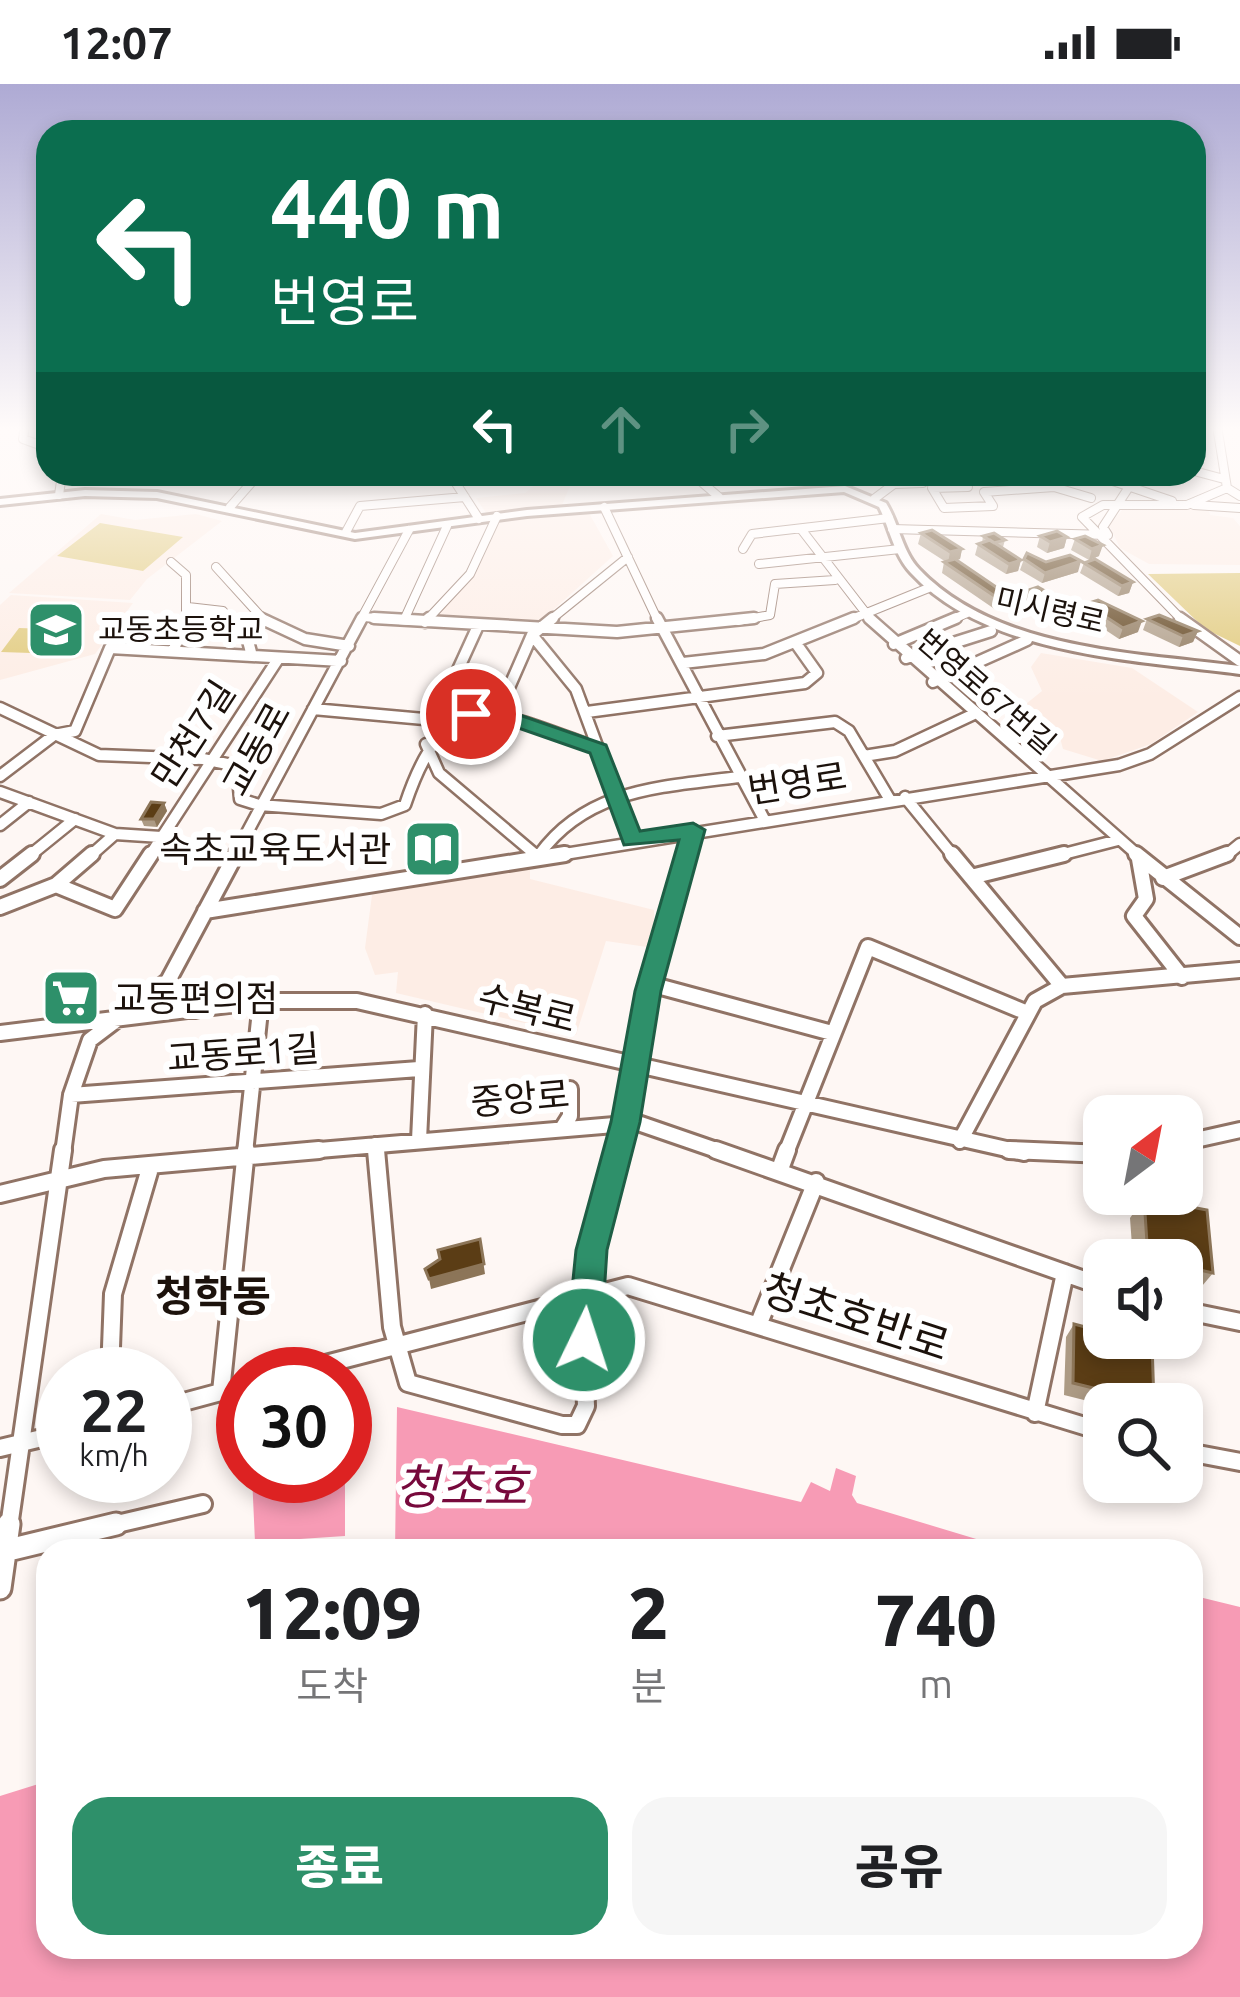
<!DOCTYPE html>
<html lang="ko">
<meta charset="utf-8">
<style>
body{margin:0;font-family:Ubuntu,"Noto Sans KR",sans-serif;background:#f6f6f6;color:#202124;height:100vh;display:flex;flex-direction:column;font-size:45px;white-space:nowrap}
*{box-sizing:border-box;margin:0}
p{font-size:39px;color:#757577}
.icon{flex:none;width:66px;height:66px;fill:none;stroke:currentColor;stroke-width:2;stroke-linecap:round;stroke-linejoin:round}
.map{position:relative;flex:1;overflow:hidden}
.details{position:absolute;left:36px;top:1455px;width:1167px;height:420px;display:flex;flex-direction:column;background:#fff;border-radius:36px;box-shadow:0 6px 18px #0003}
.details>*{flex:none}
.banner{position:absolute;left:36px;top:36px;width:1170px;height:366px;border-radius:36px;box-shadow:0 6px 18px #0003;background:#0b6e4f;color:#fff;overflow:hidden}
.needle{width:78px;rotate:32deg}
.controls{position:absolute;left:1083px;top:1011px;display:grid;gap:24px}
.controls a{display:grid;place-items:center;width:120px;height:120px;border-radius:24px;background:#fff;box-shadow:0 6px 18px #0003;font-size:60px}
.speed{position:absolute;left:36px;top:1263px;display:flex;gap:24px;font-size:60px;font-weight:700;text-align:center}
.speed>*{display:grid;place-content:center;width:156px;height:156px;border-radius:50%;background:#fff;box-shadow:0 6px 18px #0003;line-height:1}
.speed small{font-size:30px;font-weight:400}
.speed .limit{border:18px solid #d22;background:#fff;color:#111}
.pin{position:absolute;display:grid;place-items:center;width:102px;height:102px;color:#fff;margin:-51px;border:6px solid #fff;border-radius:50%;box-shadow:0 3px 12px #0007}
.me{position:absolute;width:132px;margin:-66px;rotate:4deg;stroke-linejoin:round;filter:drop-shadow(0 0 9px #0008)}
.turn{display:flex;align-items:center;gap:42px;height:252px;padding:0 36px;font-size:54px}
.turn .icon{width:156px;height:156px;stroke-width:2.5}
.turn b{display:block;font-size:84px;line-height:102px}
.lanes{display:flex;align-items:center;height:114px;padding:0 36px;background:#0003;justify-content:center;gap:60px;direction:ltr}
.lanes .off{opacity:.35}
.eta{display:flex;justify-content:space-evenly;align-items:center;height:204px;text-align:center}
.eta b{font-size:72px;font-weight:800;line-height:84px}
.primary-button{display:flex;gap:24px;margin-top:auto;padding:24px 36px}
.primary-button a{flex:1;height:138px;border-radius:36px;background:#2e906a;color:#fff;font-size:48px;font-weight:800;line-height:138px;text-align:center}
.primary-button a+a{background:#f6f6f6;color:#202124}
.status{display:flex;justify-content:space-between;align-items:center;height:84px;padding:0 60px;background:#fff;direction:ltr}
.status svg{height:33px;fill:currentColor}
.map>svg:first-child{display:block}
</style>
<div class="status"><b>12:07</b><svg viewBox="0 0 49 12"><path d="M0 12V9h3v3zM5 12V6h3v6zM10 12V3h3v9zM15 12V0h3v12zM26 1h20v11H26zM47 4h2v5h-2z"/></svg></div>
<div class="map">
<svg width="1240" height="1913" viewBox="0 0 1240 1913">
<rect width="100%" height="100%" fill="#fef7f4"/>
<path fill="#fdede5" d="M547 390H575L562 421 486 429 476 414 525 409Z
M1208 423 1210 431 1233 434 1240 442V481L1149 480 1120 464 1109 441 1123 425Z
M589 429 613 472 531 546 435 533 474 488 498 438Z
M101 430 135 436 196 430 222 437 147 495 130 516 9 509Z
M11 511 133 519 95 570 0 596V521Z
M1041 569 1132 584 1198 628 1151 660 1102 677 1063 665 1059 650 1006 652V636L1042 607 1031 583Z
M530 782V795L654 826V864L606 857 576 951 396 909 398 888 375 891 365 864 372 811Z"/>
<path fill="#e0c979" d="M100 439 183 453 143 487 57 472Z
M1240 489V562L1205 545 1148 490Z
M19 544 78 546 61 570 1 568Z"/>
<path fill="#f79bb5" d="M397 1323 801 1418 811 1398 830 1407 836 1384 856 1392 852 1411 857 1419 1016 1467H395Z
M345 1386V1452L255 1458 252 1392H345Z
M1191 1511 1240 1523V1913H0V1712L48 1697V1863H1191Z"/>
<g fill="none" stroke-linecap="round" stroke-linejoin="round">
<defs>
<path id="minor-far4" d="M24 348 23 355 48 364
M1218 348 1227 404 1240 412
M1194 387 1224 395
M450 390 479 435
M692 390 719 413
M1092 390 1172 417
M968 403 932 404 944 424 993 422 984 408 1054 403 1091 414
M59 411 62 390
M874 415 894 400 923 399 930 390
M1194 421 1240 424
M230 423 259 390
M604 423 658 537
M801 445 872 537
M892 445 1108 451 1103 443 1127 406
M346 448 360 422 465 413
M743 465 752 450 889 434
M171 478 186 491V537
M759 480 900 465
M216 483 265 537
M188 523 223 527 231 537
M364 533 410 537
M404 536 447 442
M360 537 409 446
M426 537 470 490 497 432
M549 537 628 473
M738 537 770 531 775 500 835 496
M847 537 931 503
M949 537 967 529
M1183 537 1082 433 1103 421H1187L1227 404"/>
<path id="minor-far3" d="M229 534 248 557 252 572
M260 534 305 555 349 562
M374 534 617 548 754 534
M657 534 764 735
M869 534 1140 773
M1180 534 1240 577
M425 538 429 534
M532 551 576 605 632 756
M894 560 956 534
M174 565 186 534
M906 574 991 547
M683 579 764 570 854 534
M933 598 1027 556
M0 624 99 671 203 675 237 682 240 715 259 721 381 730 405 721C447 595 497 628 599 665
M313 625 435 636
M587 628 805 599 817 589 795 558
M497 631 532 551 553 534
M441 639 435 636 477 544
M717 652 835 638 849 647 890 716
M426 660 439 689 537 772
M864 672 895 667 974 630
M0 692 54 651 75 647 110 564 341 577
M0 708 115 750 161 753
M905 713 954 773
M0 741 29 718
M539 771C587 704 663 703 738 693
M28 773 75 735
M89 773 115 750
M149 773 278 575
M234 773 362 534
M546 773 1119 681 1150 670 1240 613
M686 773 693 746
M1052 773 1118 756
M1224 773 1240 760"/>
<path id="minor-far2" d="M952 770 1062 902
M1136 770 1240 853
M1139 775 1146 815 1134 832 1182 893
M971 793 1064 770
M1163 794 1227 770
M0 795 32 770
M56 801 92 770
M0 823 56 801 115 825 151 770
M205 827 565 770
M168 897 196 926
M650 900 832 949
M0 949 261 917H357L1024 1069
M71 1011 419 985
M563 1043 570 1032V1005
M419 1056 425 930
M960 1057 1035 917 1062 902 1240 886
M1182 1059 1240 1046
M375 1061 376 1069
M63 1069 71 1011 90 956 168 897 236 770
M245 1069 261 917
M284 1069 638 1039 725 1069
M617 1069 648 907 686 770
M786 1069 868 863 1025 928"/>
<path id="minor-far1" d="M376 1066 392 1243 408 1299 562 1341H577L586 1322 582 1223 617 1066
M716 1066 1104 1203
M1009 1066 1104 1070
M780 1085 787 1066
M0 1110 104 1085 319 1066
M1182 1226 1240 1238
M759 1239 816 1098
M110 1290 113 1210 151 1081
M287 1290 628 1202 1104 1348
M221 1308 246 1066
M165 1323 243 1302
M1035 1329 1065 1189
M0 1364 63 1349
M1182 1367 1240 1378
M9 1443 63 1066
M104 1443 203 1420"/>
<path id="minor" d="M0 1468 116 1440
M0 1504 9 1440"/>
<path id="major" d="M845 402 886 419C899 440 902 467 919 485 996 566 1136 569 1240 582V590C1134 576 988 572 911 489 894 471 890 445 879 423L844 408 527 432 355 455 157 414 85 412 0 421V415L85 406 157 408 355 449 527 426Z"/>
</defs>
<use href="#minor-far4" stroke="#907365" stroke-width="10"/>
<use href="#minor-far3" stroke="#907365" stroke-width="15"/>
<use href="#minor-far2" stroke="#907365" stroke-width="20"/>
<use href="#minor-far1" stroke="#907365" stroke-width="22"/>
<use href="#minor" stroke="#907365" stroke-width="27"/>
<use href="#major" stroke="#907365" stroke-width="6"/>
<use href="#minor-far4" stroke="#fff" stroke-width="8"/>
<use href="#minor-far3" stroke="#fff" stroke-width="10"/>
<use href="#minor-far2" stroke="#fff" stroke-width="14"/>
<use href="#minor-far1" stroke="#fff" stroke-width="16"/>
<use href="#minor" stroke="#fff" stroke-width="21"/>
<use href="#major" fill="#fff" fill-rule="evenodd"/>
</g>
<path fill="#ac9a84" d="M921 449 962 465 960 475 956 476 1016 520 996 526 942 489 944 478H946L918 460Z
M983 452 1005 456 1003 463H1001L1021 476 1018 487 1006 490 975 471 978 460 982 459Z
M1040 452 1067 453 1064 464 1047 469 1037 463Z
M1085 452 1099 472 1089 476 1071 466 1075 455Z
M1024 475 1046 478 1078 488 1042 499 1020 486Z
M1084 479 1133 498 1129 509 1118 512 1080 489Z
M1026 507 1075 524 1071 535 1057 540 1023 517Z
M1086 520 1138 548 1119 555 1083 531Z
M1147 535 1198 547 1193 558 1179 563 1143 546Z
M164 719 167 727 157 743 144 742 141 735Z
M1144 1114 1213 1189 1197 1208 1182 1205V1176H1133L1130 1134Z
M1074 1240 1153 1320 1104 1321 1064 1311 1066 1253Z"/>
<path fill="#8c7558" d="M1067 453 1064 464 1047 469 1050 458Z
M1103 461 1099 472 1089 476 1092 465Z
M962 465 960 475 948 479 950 468Z
M1021 476 1018 487 1006 490 1009 480Z
M1081 477 1078 488 1042 499 1045 489Z
M1133 498 1129 509 1118 512 1122 502Z
M1019 509 1016 520 996 526 999 515Z
M1075 524 1071 535 1057 540 1061 529Z
M1142 537 1138 548 1119 555 1123 544Z
M1198 547 1193 558 1179 563 1183 552Z
M164 719 167 727 157 743 154 735Z
M480 1155 485 1190 431 1205 429 1195Z"/>
<path fill="#5b3d15" stroke="#8c7558" stroke-width="3" d="M932 446 962 465 950 468 921 449Z
M1057 447 1067 453 1050 458 1040 452Z
M994 449 1005 456 994 459 983 452Z
M1085 452 1103 461 1092 465 1075 455Z
M990 456 1021 476 1009 480 978 460Z
M1027 469 1046 478 1070 471 1081 477 1045 489 1024 475Z
M955 475 999 505 1008 502 1019 509 999 515 944 478Z
M1095 475 1133 498 1122 502 1084 479Z
M1038 503 1075 524 1061 529 1026 507Z
M1098 516 1142 537 1123 544 1086 520Z
M1159 531 1198 547 1183 552 1147 535Z
M151 718 164 719 154 735H141Z
M1144 1114 1207 1126 1213 1189 1182 1182V1176L1148 1174Z
M480 1155 484 1180 429 1195 425 1185 440 1175 438 1166Z
M1074 1240 1104 1248V1254H1130L1152 1259 1154 1319 1073 1299Z"/>
<linearGradient id="sky" x2="0" y2="1"><stop stop-color="#aeaad4"/><stop offset="0.56" stop-color="#fffbfa"/><stop offset="1" stop-color="#fffbfa" stop-opacity="0"/></linearGradient>
<rect width="1240" height="616" fill="url(#sky)"/>
<path fill="#2e906a" stroke="#1e5e45" stroke-width="3" d="M471 624 511 628 606 661 640 747 693 739 705 746 661 907 640 1038 607 1166 601 1256 596 1267 584 1271 572 1267 567 1256 576 1166 611 1038 635 907 679 756 624 761 590 669 501 638 463 634 460 630Z"/>
<defs>
<symbol id="school-square" viewBox="-11 -11 22 22"><rect x="-9" y="-9" width="18" height="18" rx="4" fill="#2e906a" stroke="#fff"/><path d="M0-5L7-2L0 1L-7-2ZM-4 1L0 2.5L4 1V4Q0 6-4 4Z" fill="#fff"/></symbol>
<symbol id="library-square" viewBox="-11 -11 22 22"><rect x="-9" y="-9" width="18" height="18" rx="4" fill="#2e906a" stroke="#fff"/><path d="M-6-4Q-3-5.5-.7-3.5V5Q-3 3-6 4ZM6-4Q3-5.5 .7-3.5V5Q3 3 6 4Z" fill="#fff"/></symbol>
<symbol id="supermarket-square" viewBox="-11 -11 22 22"><rect x="-9" y="-9" width="18" height="18" rx="4" fill="#2e906a" stroke="#fff"/><path d="M-6-5.5h2.5l.6 2H6L4.5 2H-2.5L-4.4-4H-6ZM-1.5 3.2a1.3 1.3 0 1 0 .1 0ZM3 3.2a1.3 1.3 0 1 0 .1 0Z" fill="#fff"/></symbol>
</defs>
<g fill-rule="evenodd">
<use href="#school-square" x="23" y="513" width="66" height="66"/>
<use href="#library-square" x="400" y="732" width="66" height="66"/>
<use href="#supermarket-square" x="38" y="881" width="66" height="66"/>
</g>
<g text-anchor="middle" stroke-width="12" stroke-linejoin="round" paint-order="stroke">
<g font-size="30" fill="#1c120c" stroke="#fff">
<text transform="translate(1050 527) rotate(13)" y="10">미시령로</text>
<text transform="translate(986 608) rotate(41)" y="10">번영로67번길</text>
</g>
<g font-size="30" fill="#1c120c" stroke="#fff" text-anchor="start">
<text x="98" y="556">교동초등학교</text>
</g>
<g font-size="36" fill="#1c120c" stroke="#fff">
<text transform="translate(193 650) rotate(-57)" y="13">만천7길</text>
<text transform="translate(256 665) rotate(-61)" y="13">교동로</text>
<text transform="translate(797 699) rotate(-9)" y="13">번영로</text>
<text transform="translate(527 924) rotate(14)" y="13">수복로</text>
<text transform="translate(243 969) rotate(-4)" y="13">교동로1길</text>
<text transform="translate(520 1014) rotate(-5)" y="13">중앙로</text>
</g>
<g font-size="36" fill="#1c120c" stroke="#fff" text-anchor="end">
<text x="391" y="778">속초교육도서관</text>
<text x="113" y="927" text-anchor="start">교동편의점</text>
</g>
<g font-size="42" font-weight="bold" fill="#1c120c" stroke="#fff">
<text x="213" y="1227">청학동</text>
</g>
<g font-size="42" fill="#1c120c" stroke="#fff">
<text transform="translate(856 1233) rotate(18)" y="15">청초호반로</text>
</g>
<g font-size="48" font-style="italic" fill="#77093c" stroke="#fff">
<text x="461" y="1420">청초호</text>
</g>
</g>
</svg>
<div class="controls">
<a><svg class="needle" viewBox="-14 -14 28 28"><path d="M0-13l5 13h-10z" fill="#e53935"/><path d="M0 13l5-13h-10z" fill="#757577"/></svg></a>
<a><svg class="icon" aria-label="sound" viewBox="0 0 24 24"><path d="M4 9h4l5-4v14l-5-4H4zM17 9q2 3 0 6"/></svg></a>
<a><svg class="icon" aria-label="search" viewBox="0 0 24 24"><circle cx="10" cy="10" r="6"/><path d="M15 15l6 6"/></svg></a>
</div>
<div class="speed"><div>22<small>km/h</small></div><div class="limit">30</div></div>
<div class="pin" style="left:471px;top:630px;background:#d93025"><svg class="icon" aria-label="arrive" viewBox="0 0 24 24"><path d="M6 21V4h12l-3 4 3 4H6"/></svg></div>
<svg class="me" style="left:584px;top:1256px" viewBox="-20 -20 40 40"><circle r="17" fill="#2e906a" stroke="#fff" stroke-width="3"/><path d="M0-11L8 9 0 5-8 9z" fill="#fff"/></svg>
<div class="banner">
<div class="turn"><svg class="icon" aria-label="left" viewBox="0 0 24 24"><path d="M17 20v-9H6M10 6l-5 5 5 5"/></svg><div><b>440 m</b>번영로</div></div>
<div class="lanes"><svg class="icon" aria-label="left" viewBox="0 0 24 24"><path d="M17 20v-9H6M10 6l-5 5 5 5"/></svg><svg class="icon off" aria-label="ahead" viewBox="0 0 24 24"><path d="M12 20V5M6 11l6-6 6 6"/></svg><svg class="icon off" aria-label="right" viewBox="0 0 24 24"><path d="M7 20v-9h11M14 6l5 5-5 5"/></svg></div>
</div>
<section class="details">
<div class="eta">
<div><b>12:09</b><p>도착</p></div>
<div><b>2</b><p>분</p></div>
<div><b>740</b><p>m</p></div>
</div>
<div class="primary-button"><a>종료</a><a>공유</a></div>
</section>
</div>
